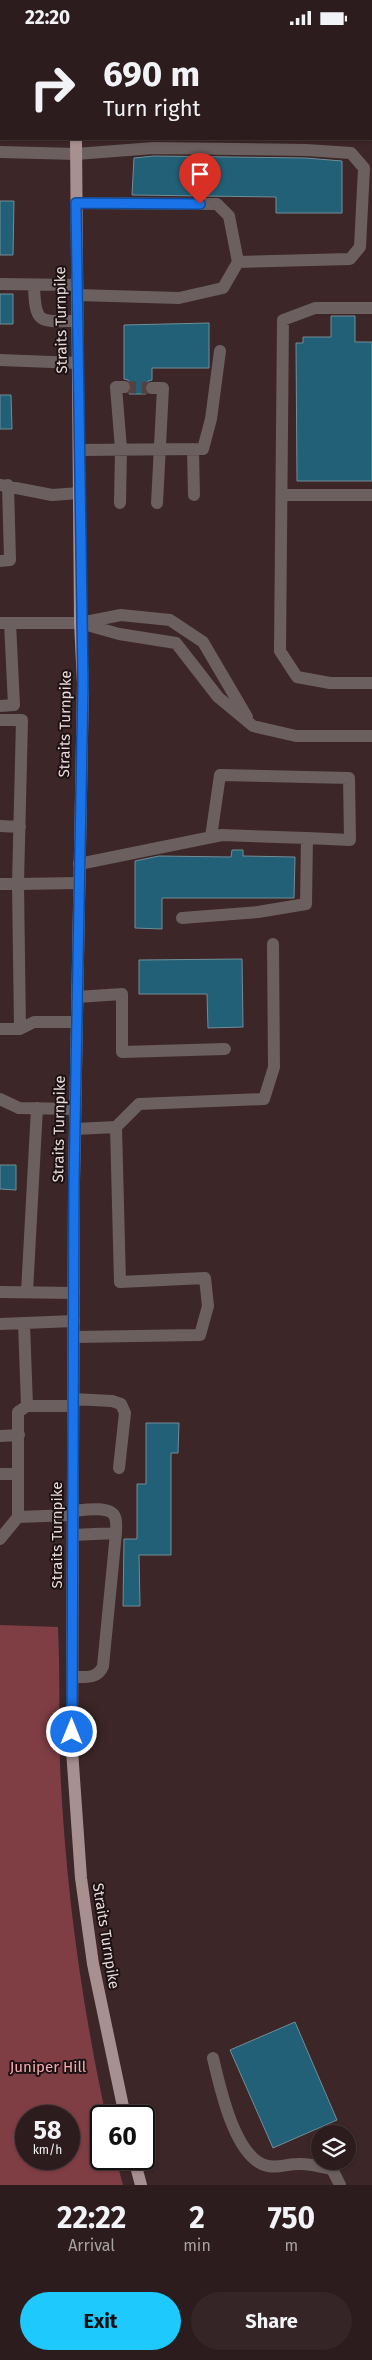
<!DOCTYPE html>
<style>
body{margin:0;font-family:"Fira Sans",sans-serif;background:#352526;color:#f1f3f6;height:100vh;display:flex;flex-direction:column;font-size:19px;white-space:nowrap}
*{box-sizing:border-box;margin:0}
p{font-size:16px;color:#a7a1a4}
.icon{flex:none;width:28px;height:28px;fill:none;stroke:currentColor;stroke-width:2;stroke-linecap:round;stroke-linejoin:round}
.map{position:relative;height:2150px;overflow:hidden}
.drawer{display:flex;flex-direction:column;background:#2d1c1d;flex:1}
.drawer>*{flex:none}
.hud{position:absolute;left:0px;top:0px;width:372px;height:105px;box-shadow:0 1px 4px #0004,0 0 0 1px #483a3b;background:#2d1c1d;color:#f1f3f6;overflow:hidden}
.tools{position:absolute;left:311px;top:2090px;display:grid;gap:10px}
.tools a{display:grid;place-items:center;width:45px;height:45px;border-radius:50%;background:#2d1c1d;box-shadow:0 1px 4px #0004,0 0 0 1px #483a3b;font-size:25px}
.speed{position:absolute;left:15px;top:2070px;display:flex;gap:10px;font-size:25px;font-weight:700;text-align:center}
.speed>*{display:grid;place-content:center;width:65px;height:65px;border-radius:50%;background:#2d1c1d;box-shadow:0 1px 4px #0004,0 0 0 1px #483a3b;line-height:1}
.speed small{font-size:12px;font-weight:400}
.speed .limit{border:2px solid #111;border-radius:8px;background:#fff;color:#111}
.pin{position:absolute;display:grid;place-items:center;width:42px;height:42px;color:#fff;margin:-51px -21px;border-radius:50% 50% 50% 0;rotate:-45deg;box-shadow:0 0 5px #0007}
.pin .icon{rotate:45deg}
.me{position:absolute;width:55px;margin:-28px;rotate:0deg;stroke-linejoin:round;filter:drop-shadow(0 0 4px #0008)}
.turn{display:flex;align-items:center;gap:18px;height:105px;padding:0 20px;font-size:22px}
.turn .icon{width:65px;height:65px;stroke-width:2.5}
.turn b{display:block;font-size:35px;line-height:42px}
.eta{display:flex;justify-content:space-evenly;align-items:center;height:85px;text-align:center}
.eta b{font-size:30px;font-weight:700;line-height:35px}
.cta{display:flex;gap:10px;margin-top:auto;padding:10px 20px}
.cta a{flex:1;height:58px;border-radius:30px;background:#1ec9fd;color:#111;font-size:20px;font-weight:700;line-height:58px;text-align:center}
.cta a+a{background:#352526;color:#f1f3f6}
.status{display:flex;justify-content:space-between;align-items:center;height:35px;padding:0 25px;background:#2d1c1d;direction:ltr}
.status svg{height:14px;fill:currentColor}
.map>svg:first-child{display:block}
</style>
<div class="status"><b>22:20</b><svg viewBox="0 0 49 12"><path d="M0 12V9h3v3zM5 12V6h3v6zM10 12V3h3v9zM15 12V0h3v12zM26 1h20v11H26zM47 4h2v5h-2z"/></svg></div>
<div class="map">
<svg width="372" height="2150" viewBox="0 0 372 2150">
<rect width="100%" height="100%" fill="#3c2627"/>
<path fill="#7f3e44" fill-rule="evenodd" d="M0 1590 58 1592C60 1638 59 1683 60 1729 65 1847 81 1966 106 2081H101V2124H116L123 2150H0ZM26 2081H69V2124H26Z"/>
<path fill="#216076" stroke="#728d98" d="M154 121 306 123 342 126V178H276V162L132 160 134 123Z
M0 166H14L13 220H0Z
M0 259H13V289H0Z
M331 281H355V307H372V446H297L296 308H303V302H331Z
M209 288V333H152V345L148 346 144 353 146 359H129L132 352 128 345 124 344V290Z
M0 360H11L12 394H0Z
M232 815H243V821L295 822 294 863H162V894L135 893V826L159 821 231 822Z
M242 924 243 992 208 993 207 959H139V925Z
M0 1130H16V1155L0 1154Z
M146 1388H179L178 1418H171V1520H139L140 1571H123L124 1504H137V1449H146Z
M295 1987 337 2085 273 2113 230 2015Z"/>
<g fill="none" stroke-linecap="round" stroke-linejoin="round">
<path stroke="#564142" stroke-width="12" stroke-dasharray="12 6" stroke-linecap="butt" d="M124 352 152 353"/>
<path stroke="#6b5f5f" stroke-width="12" d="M28 0V1
M0 74H1
M0 117 76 119 154 113 306 115 351 118 364 133 360 212 350 224 238 227
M76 168 217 169 229 181 238 227 223 253 179 263 77 260
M0 249 77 250
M34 250C35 291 40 286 77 286
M372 273H315L283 285 280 616 297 642 330 648H372
M0 325 78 328
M152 353H163L157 468
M193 414 194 460
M79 415 203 414 211 384 220 316
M0 450 52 460 79 458
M282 460H372
M120 468 121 414 116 352H124
M0 526 10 525 8 450
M0 588H80L121 580 170 585 203 607 247 682
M80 588 119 599 176 608 218 662 253 691 296 701H372
M0 671 14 670 10 588
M0 685H22L18 849H0
M0 791 20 792
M211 802 220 740 349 743 350 805 307 803
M79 829 222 800 307 803 306 869 258 877 182 883
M77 962 122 959V1017L225 1014
M0 994H20L34 987H76
M20 994 18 849 78 848
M0 1064 19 1073 75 1074
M116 1092 139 1069 264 1064 274 1032 273 909
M0 1257 74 1258
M27 1257 37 1073
M24 1288 27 1371
M0 1289 74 1286
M74 1302 200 1300 208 1271 205 1243 120 1247 116 1092 75 1094
M73 1364 112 1366 121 1369 125 1378 119 1433
M0 1401 19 1400
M0 1439H18
M73 1476C83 1475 111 1470 115 1482 117 1487 116 1493 116 1498L73 1500
M73 1480 18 1482V1377L27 1371H73
M0 1504 18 1482
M73 1642C85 1642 98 1644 103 1631L116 1498
M213 2023C220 2052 235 2125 268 2131 279 2133 287 2129 298 2129 309 2128 321 2132 332 2134L340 2150"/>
<path stroke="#a88f90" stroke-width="12" d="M76 0V1
M76 104 80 588 83 649 74 1147 72 1715 81 1843 93 1929 125 2081
M134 2124 141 2150"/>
</g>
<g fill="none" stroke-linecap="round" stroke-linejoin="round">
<defs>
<path id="route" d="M72 1697 74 1147 83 649 76 168 200 169"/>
</defs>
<use href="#route" stroke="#114b97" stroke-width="12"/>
<use href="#route" stroke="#1a73e8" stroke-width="9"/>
</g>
<g text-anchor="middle" stroke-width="4" stroke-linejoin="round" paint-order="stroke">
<g font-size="15" fill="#ebdcdc" stroke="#1c1213">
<text transform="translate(61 285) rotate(-91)" y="5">Straits Turnpike</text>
<text transform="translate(65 689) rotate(-89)" y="5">Straits Turnpike</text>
<text transform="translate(59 1094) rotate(-89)" y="5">Straits Turnpike</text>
<text transform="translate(57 1500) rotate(-90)" y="5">Straits Turnpike</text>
<text transform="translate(106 1901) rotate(81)" y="5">Straits Turnpike</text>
</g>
<g font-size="15" fill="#f8acb0" stroke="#1c1213">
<text x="48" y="2037">Juniper Hill</text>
</g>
</g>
</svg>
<div class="tools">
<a><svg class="icon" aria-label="layers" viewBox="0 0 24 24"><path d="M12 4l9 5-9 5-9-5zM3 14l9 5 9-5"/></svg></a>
</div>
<div class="speed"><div>58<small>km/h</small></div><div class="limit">60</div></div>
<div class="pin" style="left:200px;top:169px;background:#d93025"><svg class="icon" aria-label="arrive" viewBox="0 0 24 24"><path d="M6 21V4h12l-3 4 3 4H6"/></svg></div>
<svg class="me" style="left:72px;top:1697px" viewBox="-20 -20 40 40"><circle r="17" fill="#1a73e8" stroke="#fff" stroke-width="3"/><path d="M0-11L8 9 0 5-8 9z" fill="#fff"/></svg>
<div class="hud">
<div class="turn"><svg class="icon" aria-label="right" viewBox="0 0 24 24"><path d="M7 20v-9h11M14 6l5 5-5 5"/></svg><div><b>690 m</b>Turn right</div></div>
</div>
</div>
<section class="drawer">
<div class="eta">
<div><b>22:22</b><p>Arrival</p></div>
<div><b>2</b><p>min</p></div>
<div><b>750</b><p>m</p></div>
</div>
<div class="cta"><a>Exit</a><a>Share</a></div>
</section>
